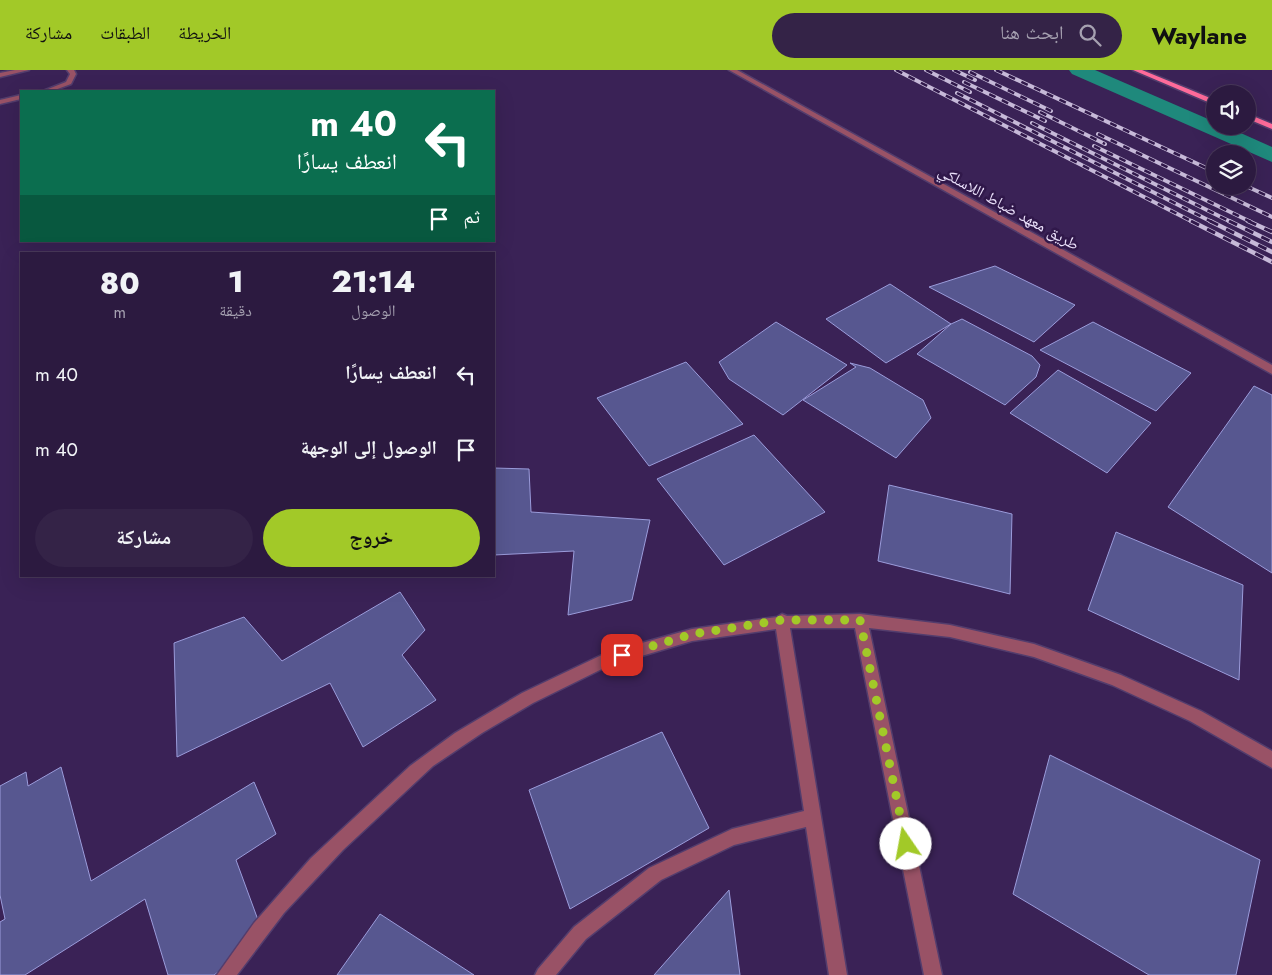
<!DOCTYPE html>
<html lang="ar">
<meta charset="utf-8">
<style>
body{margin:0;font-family:Jost,"Noto Naskh Arabic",sans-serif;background:#342347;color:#f1f3f6;direction:rtl;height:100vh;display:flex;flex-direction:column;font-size:19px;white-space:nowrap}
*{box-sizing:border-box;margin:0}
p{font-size:16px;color:#a6a1b1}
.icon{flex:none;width:28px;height:28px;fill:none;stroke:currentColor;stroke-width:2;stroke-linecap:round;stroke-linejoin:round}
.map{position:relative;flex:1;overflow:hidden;direction:ltr}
.drawer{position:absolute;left:20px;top:182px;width:475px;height:325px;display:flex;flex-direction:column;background:#2c1a40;border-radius:0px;box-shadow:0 5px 20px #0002,0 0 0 1px #483859;direction:rtl}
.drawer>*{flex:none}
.top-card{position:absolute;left:20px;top:20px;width:475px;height:152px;border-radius:0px;box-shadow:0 5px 20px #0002,0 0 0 1px #483859;direction:rtl;background:#0b6e4f;color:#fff;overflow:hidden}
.controls{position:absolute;left:1206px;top:15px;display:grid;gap:10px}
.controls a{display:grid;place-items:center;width:50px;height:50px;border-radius:50%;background:#2c1a40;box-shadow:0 5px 20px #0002,0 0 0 1px #483859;font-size:25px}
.pin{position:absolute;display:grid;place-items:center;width:42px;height:42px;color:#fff;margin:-21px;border-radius:10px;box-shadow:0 2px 8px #0006}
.me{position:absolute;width:55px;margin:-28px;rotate:348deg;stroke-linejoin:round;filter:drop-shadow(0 0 4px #0008)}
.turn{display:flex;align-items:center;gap:18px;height:105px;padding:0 15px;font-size:22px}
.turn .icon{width:65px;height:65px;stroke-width:2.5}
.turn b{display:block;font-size:35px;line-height:42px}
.then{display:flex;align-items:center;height:48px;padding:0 15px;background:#0003;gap:10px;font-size:19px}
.eta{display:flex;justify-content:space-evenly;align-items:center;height:85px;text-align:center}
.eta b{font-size:30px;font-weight:800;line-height:35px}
.button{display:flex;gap:10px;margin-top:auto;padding:10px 15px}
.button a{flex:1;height:58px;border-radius:30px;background:#a2c928;color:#111;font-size:20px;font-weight:800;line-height:58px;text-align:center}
.button a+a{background:#342347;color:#f1f3f6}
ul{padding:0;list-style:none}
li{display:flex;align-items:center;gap:15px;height:75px;padding:0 15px}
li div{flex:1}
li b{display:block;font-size:19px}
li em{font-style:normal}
header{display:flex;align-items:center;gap:30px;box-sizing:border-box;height:70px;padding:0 25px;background:#a2c928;color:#111}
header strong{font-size:24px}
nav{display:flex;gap:28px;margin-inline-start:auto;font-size:18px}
.search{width:350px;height:45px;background:#342347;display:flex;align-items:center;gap:12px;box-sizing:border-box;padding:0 18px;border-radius:28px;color:#a6a1b1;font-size:19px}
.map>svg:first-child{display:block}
</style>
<header>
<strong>Waylane</strong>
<div class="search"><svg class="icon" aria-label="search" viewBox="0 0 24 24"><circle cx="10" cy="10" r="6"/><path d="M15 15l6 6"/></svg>ابحث هنا</div>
<nav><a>الخريطة</a><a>الطبقات</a><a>مشاركة</a></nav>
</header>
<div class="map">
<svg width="1272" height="905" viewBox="0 0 1272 905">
<rect width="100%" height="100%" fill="#3a2256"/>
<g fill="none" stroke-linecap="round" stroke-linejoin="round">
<path fill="#1f897c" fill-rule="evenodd" d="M1069 0H1095L1215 52V56H1225L1272 77V92L1072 4Z"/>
</g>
<path fill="#575790" stroke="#9b9cdb" d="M995 196 1075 235 1034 272 929 217Z
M890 214 951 254 886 293 826 249Z
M962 249 1032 286 1040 295 1036 307 1005 335 917 284 951 254Z
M776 252 847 295 783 345 729 309 719 292Z
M1093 252 1191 303 1156 341 1040 280Z
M686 292 743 354 649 396 597 328Z
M850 293 870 298 923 330 931 348 896 388 803 330 856 297Z
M1058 300 1151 353 1107 403 1010 343Z
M1254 316 1272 325V503L1168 437Z
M754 365 825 442 724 495 657 409Z
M494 398 529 399 531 442 650 450 632 530 568 545 574 481 494 485Z
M889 415 1012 444 1010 524 878 491Z
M1116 462 1243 515 1239 610 1088 540Z
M400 522 425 560 402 585 436 630 363 677 330 613 177 687 174 573 244 547 282 591Z
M662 662 709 758 570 839 529 720Z
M1050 685 1260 790 1236 905H1149L1013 824Z
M61 697 91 811 254 712 276 764 236 790 265 869 214 905H168L145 829 25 905H0V852L5 849 0 825V716L26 702 28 716Z
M729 820 740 905H654Z
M380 844 474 905H337Z"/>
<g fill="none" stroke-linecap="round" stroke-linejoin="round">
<defs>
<path id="lane" d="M15 0H29L0 7V3Z
M67 0H74L76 4 71 14 52 21H43L66 12 70 4Z
M21 25V29L0 34V30Z"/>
<path id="street" d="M729 0H737L1272 295V304Z
M782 544 787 546 860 544 950 555 1034 574 1121 605 1201 641 1272 681V698L1190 651 1112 615 1034 587 950 567 869 558 942 905H924L855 558H790L847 905H829L806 757 734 775 661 810 586 869 556 905H535L538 899 574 857 649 798 732 759 804 741 776 559 692 571 608 596 533 633 482 663 433 696 343 780 284 843 237 905H217L254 853 311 788 410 696 455 663 522 623 606 583 692 559 777 547Z"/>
<path id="primary" d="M1133 0H1142L1215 30V35Z
M1248 44 1272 54V59L1248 49Z"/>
</defs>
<use href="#lane" stroke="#533d6d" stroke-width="3"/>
<use href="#street" stroke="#533d6d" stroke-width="3"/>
<use href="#primary" stroke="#533d6d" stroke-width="3"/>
<use href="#lane" fill="#995266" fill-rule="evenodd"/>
<use href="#street" fill="#995266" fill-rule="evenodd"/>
<use href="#primary" fill="#fe6b9a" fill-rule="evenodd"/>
<defs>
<path id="rail-far1" d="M896 0 1193 152
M926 0 970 22
M954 0 975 10
M996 0 1215 102
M970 2 1051 41
M964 12 1045 51
M957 23 1212 152
M1040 42 1105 74
M1032 53 1231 152
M1098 64 1272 147
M1094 76 1251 152
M1246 116 1272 128"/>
<path id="rail" d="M1191 151 1272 192
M1210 151 1272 182
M1229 151 1272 172
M1248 151 1272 162"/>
</defs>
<use href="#rail-far1" stroke="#c6b9d8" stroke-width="4"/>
<use href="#rail" stroke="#c6b9d8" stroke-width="4.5"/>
<use href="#rail-far1" stroke="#30184a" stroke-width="2.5" stroke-dasharray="7" stroke-linecap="butt"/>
<use href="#rail" stroke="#30184a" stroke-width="3" stroke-dasharray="9" stroke-linecap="butt"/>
</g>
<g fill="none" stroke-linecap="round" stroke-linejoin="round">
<path stroke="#a2c928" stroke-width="9" stroke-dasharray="0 16.2" d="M622 585 693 564 782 550H860L906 774"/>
</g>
<g text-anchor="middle" stroke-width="5" stroke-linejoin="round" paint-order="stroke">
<g font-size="16" fill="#ebe1fb" stroke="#30184a">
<text transform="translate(1009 137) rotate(29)" y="6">طريق معهد ضباط اللاسلكي</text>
</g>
</g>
</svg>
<div class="controls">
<a><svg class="icon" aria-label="sound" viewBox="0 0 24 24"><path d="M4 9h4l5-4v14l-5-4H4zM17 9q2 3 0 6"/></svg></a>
<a><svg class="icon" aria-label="layers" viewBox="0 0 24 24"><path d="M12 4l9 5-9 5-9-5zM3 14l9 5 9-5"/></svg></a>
</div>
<div class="pin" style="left:622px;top:585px;background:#d93025"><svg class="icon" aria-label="arrive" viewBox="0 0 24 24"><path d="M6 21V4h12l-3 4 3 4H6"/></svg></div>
<svg class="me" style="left:906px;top:774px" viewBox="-20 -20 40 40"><circle r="19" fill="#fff"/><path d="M0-13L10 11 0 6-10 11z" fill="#a2c928"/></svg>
<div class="top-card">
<div class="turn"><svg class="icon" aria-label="left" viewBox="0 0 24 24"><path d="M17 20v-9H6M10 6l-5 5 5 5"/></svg><div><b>40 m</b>انعطف يسارًا</div></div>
<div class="then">ثم<svg class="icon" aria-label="arrive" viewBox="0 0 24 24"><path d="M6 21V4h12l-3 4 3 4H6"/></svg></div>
</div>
<section class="drawer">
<div class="eta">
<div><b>21:14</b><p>الوصول</p></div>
<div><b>1</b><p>دقيقة</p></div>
<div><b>80</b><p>m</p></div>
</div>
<ul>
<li><svg class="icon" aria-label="left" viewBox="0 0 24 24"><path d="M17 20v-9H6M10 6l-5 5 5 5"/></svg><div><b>انعطف يسارًا</b></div><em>40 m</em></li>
<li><svg class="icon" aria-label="arrive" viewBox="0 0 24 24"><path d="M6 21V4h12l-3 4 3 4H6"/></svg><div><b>الوصول إلى الوجهة</b></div><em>40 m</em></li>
</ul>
<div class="button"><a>خروج</a><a>مشاركة</a></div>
</section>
</div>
